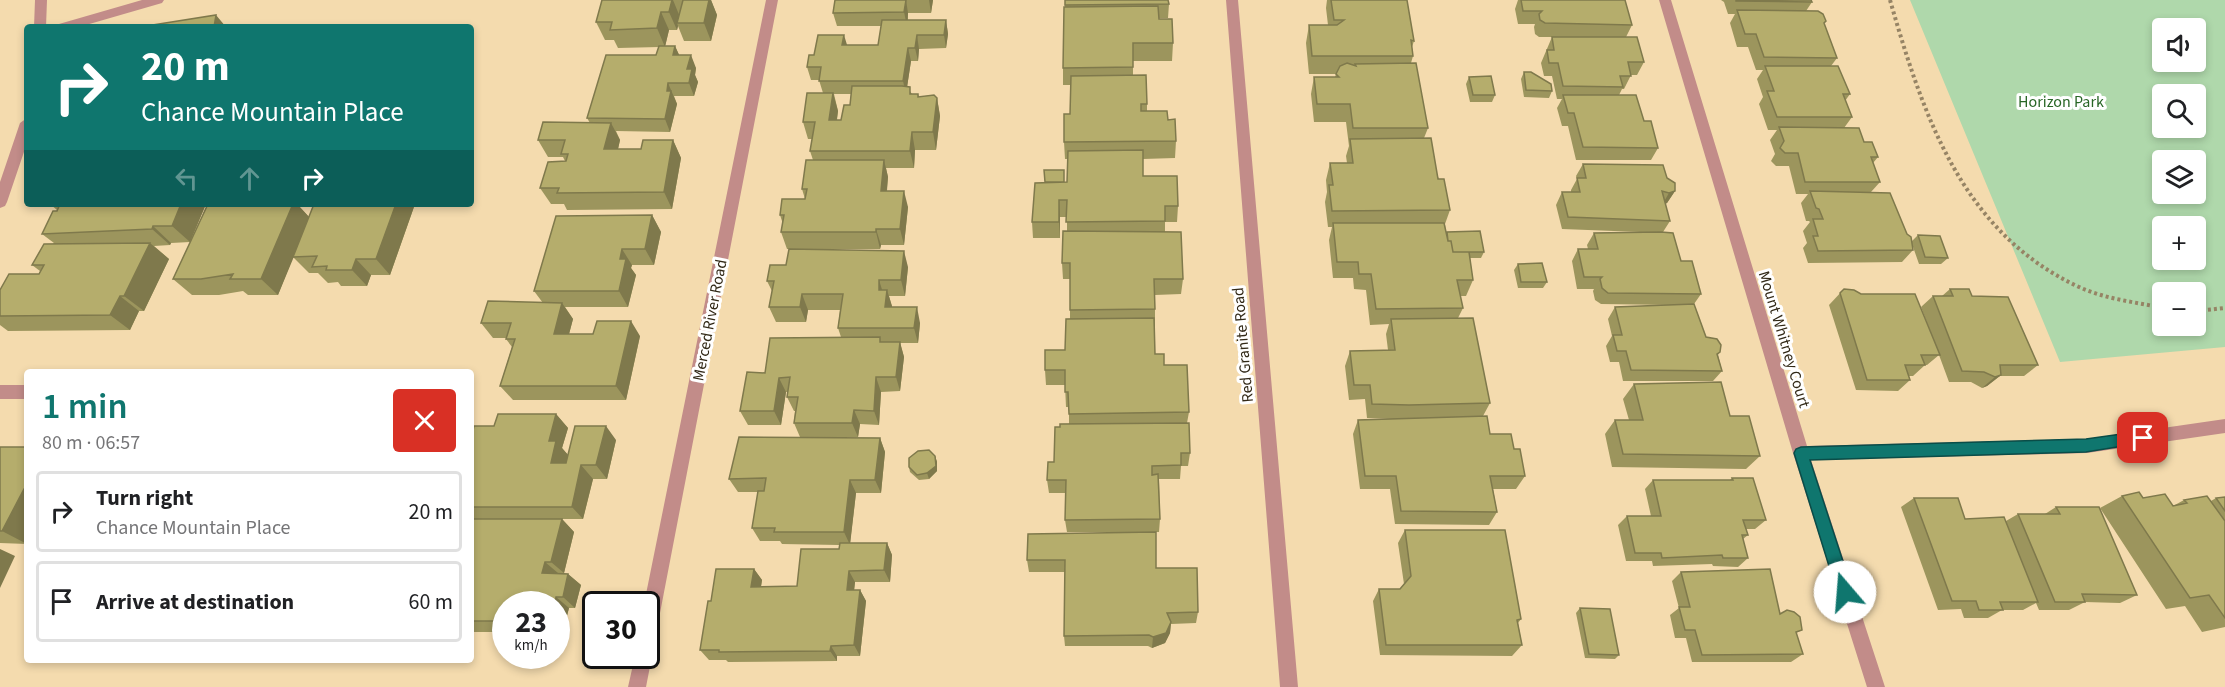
<!DOCTYPE html>
<meta charset="utf-8">
<style>
body{margin:0;font-family:"Source Sans 3",sans-serif;background:#f2f2f2;color:#202124;height:100vh;display:flex;flex-direction:column;font-size:22px;white-space:nowrap}
*{box-sizing:border-box;margin:0}
p{font-size:20px;color:#757577}
.icon{flex:none;width:33px;height:33px;fill:none;stroke:currentColor;stroke-width:2;stroke-linecap:round;stroke-linejoin:round}
.map{position:relative;flex:1;overflow:hidden}
.details{position:absolute;left:24px;top:369px;width:450px;height:294px;display:flex;flex-direction:column;background:#fff;border-radius:6px;box-shadow:0 3px 9px #0003}
.details>*{flex:none}
.hud{position:absolute;left:24px;top:24px;width:450px;height:183px;border-radius:6px;box-shadow:0 3px 9px #0003;background:#0f766e;color:#fff;overflow:hidden}
.fabs{position:absolute;left:2152px;top:18px;display:grid;gap:12px}
.fabs a{display:grid;place-items:center;width:54px;height:54px;border-radius:6px;background:#fff;box-shadow:0 3px 9px #0003;font-size:30px}
.speed{position:absolute;left:492px;top:591px;display:flex;gap:12px;font-size:30px;font-weight:700;text-align:center}
.speed>*{display:grid;place-content:center;width:78px;height:78px;border-radius:50%;background:#fff;box-shadow:0 3px 9px #0003;line-height:1}
.speed small{font-size:15px;font-weight:400}
.speed .limit{border:3px solid #111;border-radius:9px;background:#fff;color:#111}
.pin{position:absolute;display:grid;place-items:center;width:51px;height:51px;color:#fff;margin:-26px;border-radius:12px;box-shadow:0 3px 9px #0006}
.me{position:absolute;width:66px;margin:-33px;rotate:342deg;stroke-linejoin:round;filter:drop-shadow(0 0 4px #0008)}
.turn{display:flex;align-items:center;gap:21px;height:126px;padding:0 18px;font-size:27px}
.turn .icon{width:78px;height:78px;stroke-width:2.5}
.turn b{display:block;font-size:42px;line-height:51px}
.lanes{display:flex;align-items:center;height:57px;padding:0 18px;background:#0003;justify-content:center;gap:30px;direction:ltr}
.lanes .off{opacity:.35}
.round{display:grid;place-items:center;flex:none;width:63px;height:63px;border-radius:6px;background:#f2f2f2}
.overview{display:flex;align-items:center;justify-content:space-between;height:102px;padding:0 18px}
h1{font-size:36px;font-weight:600;line-height:45px;color:#0f766e}
ul{padding:0;list-style:none}
li{display:flex;align-items:center;gap:18px;height:81px;margin:0 12px 9px;padding:0 6px;border:3px solid #e0e0e0;border-radius:6px}
li div{flex:1}
li b{display:block;font-size:22px}
li em{font-style:normal}
.map>svg:first-child{display:block}
</style>
<div class="map">
<svg width="2225" height="687" viewBox="0 0 2225 687">
<rect width="100%" height="100%" fill="#f4dbae"/>
<path fill="#afd8ab" fill-rule="evenodd" d="M1910 0H2225V347L2060 362ZM2163 28H2196V62H2163ZM2163 94H2196V128H2163ZM2163 160H2196V194H2163ZM2163 226H2196V260H2163ZM2163 292H2196V326H2163Z"/>
<g fill="none" stroke-linecap="round" stroke-linejoin="round">
<path stroke="#968465" stroke-width="4" stroke-dasharray="3 3" stroke-linecap="butt" d="M1890 0C1923 115 1962 233 2079 287 2105 299 2135 302 2163 308
M2196 311 2225 308"/>
<path fill="#c28c89" fill-rule="evenodd" d="M35 0H47L46 27H34Z
M142 0H164L162 3 79 27H57L59 24Z
M766 0H778L655 639 652 645 646 647V604H644Z
M1226 0H1238L1298 687H1280Z
M1659 0H1671L1807 446 2087 439 2225 419V433L2087 453 1811 460 1885 687H1867L1793 453Z
M27 118V143L7 202 5 206 0 208V182L20 123Z
M0 385H27V399H0Z
M646 649 652 656 646 687H628L635 656H646Z"/>
</g>
<path fill="#9c955d" fill-rule="evenodd" d="M602 0H711L717 15 711 41H684L678 26 677 30H669L665 46H675L679 55 696 68 695 75 698 82 694 96H674L677 104 670 132 616 131 620 140 618 149H641L673 140 681 158 672 209 567 210 564 204H551L540 188 565 161 563 157H548L538 140 590 123 587 118 656 55 659 47 618 48 614 40H605L596 22Z
M835 0H933L931 13H908V20H946L948 34 946 48 919 49 918 61H911L907 87 912 94H918L919 97 937 98 940 116 936 150H915L914 168H886L888 177 887 191 908 207 904 245H881L880 249H787L781 232 783 224 780 215 805 199 802 189 813 160 810 151 812 139H808L803 122 823 93 819 80H811L807 67 814 55 847 45H878L881 26H837L833 13ZM834 94H851L850 105 841 120H837L838 111Z
M1065 0 1169 4 1168 18H1159V19L1173 43 1172 61H1133V75L1147 104V111L1168 120 1176 141 1175 158 1143 159V176L1178 206 1177 222H1165V232L1183 279 1181 294 1155 295V354L1164 365 1189 412 1187 423 1190 453 1188 466H1181L1180 479H1159L1160 519 1159 532H1067L1065 520 1066 493H1049L1047 480 1054 462 1060 427 1069 424V407H1066L1065 385H1046L1045 370 1065 350 1070 319V279H1063L1062 263 1067 231V217H1060V238H1033L1032 222 1067 182V159H1065L1064 142 1070 114 1071 85H1063V68Z
M1327 0H1407L1414 41 1412 47 1413 56 1411 63 1428 128 1424 138 1450 210 1445 224 1446 233 1484 252 1481 258H1470L1473 280 1466 296H1460L1463 308 1458 318 1490 403 1483 416 1490 434 1514 449 1525 476 1516 489H1493L1497 512 1489 525 1395 524 1390 489H1360L1353 434 1358 420 1392 419 1367 418 1365 399 1349 400 1345 366 1350 351 1388 350 1386 334 1389 324 1370 325 1366 290 1354 289 1353 278H1333L1329 240 1332 227H1328L1325 202 1327 192 1326 180 1330 163H1347L1346 156 1349 146 1346 122H1314L1311 94 1314 77H1335L1336 74H1309L1306 43 1309 25H1328L1326 8Z
M1518 0H1625L1632 25 1626 37 1644 62 1637 75H1631L1624 89H1622L1619 95 1644 121 1658 148 1651 160H1576L1568 126H1562L1557 108 1562 99H1557L1552 76H1544L1541 63 1552 37H1565H1539L1535 34 1534 27 1535 24H1518L1515 9Z
M1721 0H1811L1812 2 1806 11 1824 23 1837 58 1831 66 1850 94 1845 101 1852 117 1844 128 1864 142 1878 157 1873 163 1880 182 1871 192 1912 241 1918 235 1948 258 1941 264H1919L1912 244 1913 250 1902 262 1808 263 1803 248 1807 243 1803 231 1810 222 1809 221H1806L1801 203 1808 194H1796L1789 166H1776L1771 161 1775 154 1770 140 1777 130H1768L1759 104 1763 97 1757 79 1763 70H1756L1748 47H1737L1730 23 1735 14H1728L1724 2Z
M1524 72 1552 91 1549 98 1524 97 1521 79Z
M1469 77 1495 95 1492 102H1470L1466 84Z
M1583 164 1667 178 1675 191 1667 203 1665 204 1670 221 1663 232 1701 294 1694 304 1706 337 1720 352 1718 355 1722 371 1713 381H1623L1619 362H1610L1606 346 1612 336 1608 319 1615 307 1671 305 1601 304 1595 300 1593 291 1594 289H1577L1572 261 1578 249H1588L1587 245 1594 233 1640 232 1562 229 1556 205 1562 192H1571V190L1577 179 1576 176Z
M50 204H206L190 242 171 243 170 245 154 246 169 259 144 311H139L130 330 8 331 0 325V290L39 274 40 271 32 265 54 243 42 234 57 210Z
M208 204H297L309 217 415 204 390 275H371L367 286H341L338 282 328 283 318 273H309L293 257 278 295H248L243 291 219 295H192L173 279Z
M652 215 661 232 654 265H632L631 268 636 275 628 307H565L573 319 569 334 640 336 626 400H513L500 386 512 347 506 339 507 338H493L481 323 543 303 534 291Z
M1518 264 1547 282 1543 288H1518L1514 270Z
M908 267 905 296H889L892 307 920 323 918 343H900L904 357 900 391 881 392 879 425 860 424 858 437H800L794 423 795 411H794L787 397 788 392H786L781 425H748L740 411 765 373 841 337 838 328 840 310H808L806 322H776L769 307 772 291 767 281Z
M1844 289 1931 333 1921 307 1933 296H1942L1950 289 1972 296 2038 365 2024 376H2000L1987 386 1982 388 1971 382H1949L1939 355 1927 365H1925L1913 376H1909L1910 380 1898 391 1856 390 1829 305Z
M1634 384 1730 416 1760 456 1746 469 1612 467 1605 434 1615 420H1629L1623 399Z
M556 414 568 428 562 448 568 455 616 440 607 479H593L583 519H562L574 532 564 573 568 574 581 585 575 608H569L563 631H556V604H506V632H471V438L494 426Z
M880 438 885 452 881 493H856L850 543H887L892 555 890 582H855L854 590H860L866 601 860 656H837V661L728 662 726 660H709L700 650 711 601 754 569 762 580 761 587 797 586 839 549V545L782 544 780 541H760L752 528 758 492H738L729 479Z
M0 447H27V544L0 543Z
M935 456 937 462V471L929 479 919 480 910 472 909 467Z
M1732 478 1766 520 1755 529H1746L1748 535 1743 539 1748 558 1738 567 1713 566 1712 564 1653 566 1652 561H1626L1618 525 1627 516H1651L1645 489 1653 480H1730Z
M2122 496 2143 498 2173 506 2184 500 2211 501 2216 498 2225 497V627L2202 632 2185 606 2166 609 2100 508Z
M1914 498 1965 519 2006 521 2018 514H2045L2056 507 2137 595 2120 603 2085 602 2069 610H2039L2036 603 2023 610H2002L1988 618H1964L1961 609 1938 610 1901 507Z
M1405 530 1521 619 1518 623 1522 645 1512 656 1380 655 1373 601 1379 589H1400L1404 584 1398 543Z
M1028 534 1156 568 1198 612 1196 623 1171 624 1170 633 1165 643 1152 648 1148 646H1065L1064 636 1065 572H1029L1027 560Z
M1681 572 1780 614 1802 630 1796 633 1803 654 1791 662H1692L1686 638H1675L1670 615 1679 608 1672 581Z
M1580 608 1619 655 1615 659 1585 658 1576 613Z
M259 660H291L262 661Z"/>
<path fill="#7f794c" d="M672 0H673L680 17 677 23 678 26 677 30 669 12Z
M709 0H711L717 15 711 41 704 23Z
M906 0 908 13 907 26 904 12Z
M929 0H933L931 13Z
M661 12 669 30 665 47 657 28Z
M216 15 226 27H214Z
M946 20 948 34 946 48 944 35Z
M844 35 848 48 842 45Z
M917 35 919 49 918 61 915 48Z
M675 46 681 59 673 55Z
M908 48 911 61 906 94 903 81Z
M691 55 696 68 695 75 698 82 694 96 689 83 687 69Z
M668 83 677 104 670 132 665 119 667 91Z
M833 93 838 111 834 138 829 120Z
M937 98 940 116 936 150 933 132Z
M611 123 620 140 614 167 604 149Z
M912 132 915 150 914 168 910 151Z
M673 140 681 158 672 209 664 192Z
M884 160 888 177 885 208 881 191Z
M904 191 908 207 904 245 900 229Z
M1675 191 1667 203 1662 205 1669 193Z
M1059 200 1060 217V238L1059 222Z
M181 204H206L190 242 172 226Z
M293 204H297L310 218 278 295 261 279Z
M396 204H415L390 275 376 259Z
M652 215 661 232 654 265 645 249Z
M153 226 171 243 170 245 152 229Z
M876 229 881 245 880 249 876 232Z
M150 243 169 259 144 311 124 296Z
M622 249 632 265 631 268 636 275 628 307 619 291 620 259Z
M904 251 908 267 905 296 901 280Z
M356 259 371 275 367 286 352 270Z
M879 280 884 296 879 290Z
M887 290 892 306 890 322 885 307Z
M802 294 808 310 806 322 800 307Z
M120 296 139 311 130 330 110 315Z
M562 303 573 319 565 349 554 334Z
M917 307 920 323 918 343 914 328Z
M631 321 640 336 626 400 616 386Z
M900 342 904 357 900 391 896 377Z
M2001 375 1987 386 1982 388 1995 377Z
M876 377 881 392 879 425 874 411Z
M779 378 786 392 781 425 774 411Z
M854 410 860 424 858 437 852 423Z
M556 414 568 428 562 448 568 455 563 476 551 463 549 441Z
M606 426 616 440 607 479 596 465Z
M880 438 885 452 881 493 875 480Z
M935 456 937 462V471L929 479 927 473Z
M581 465 593 479 583 519 572 507Z
M850 480 856 493 850 545 844 532Z
M24 489 27 491V544L2 531Z
M562 519 574 532 564 573 551 562Z
M887 543 892 555 890 582 884 570Z
M0 549 15 556 0 588Z
M545 562 558 573H542Z
M754 569 762 580 759 598 751 587Z
M849 571 855 582 853 601 847 590Z
M568 574 581 585 575 608 563 597Z
M860 590 866 601 860 656 854 645Z
M556 597 569 608 563 631 556 626V604H555Z
M1171 622 1170 633 1165 643 1152 648 1153 637Z
M831 646 837 656V661L830 651Z"/>
<path fill="#b5ad6c" stroke="#7f794c" stroke-width="1.5" d="M602 0H672L669 12H661L657 28 610 30 612 22H596Z
M683 0H709L704 23H677Z
M835 0H906L904 12 833 13Z
M1065 0H1168L1169 4 1065 5Z
M1331 0H1407L1414 41 1411 40 1413 56H1312L1309 25H1337L1344 20H1334Z
M1521 0H1625L1632 25 1545 23 1540 20 1539 14 1542 11H1523Z
M1736 0H1811L1812 2 1736 1Z
M1158 6 1159 19H1172L1173 43H1133V67L1063 68 1064 7Z
M1737 10 1818 11 1823 14 1826 21 1824 23 1837 58 1764 57 1756 34H1745Z
M216 15 214 27H218H140Z
M882 20H946L944 35H917L915 48H908L903 81H819L821 67H807L809 55H814L818 35H844L842 45H878Z
M1552 37H1637L1644 62H1628L1631 76H1620L1623 87 1563 86 1558 63H1549L1547 50H1554Z
M659 46H675L673 55H691L687 69H692L689 83H668L667 91H671L665 119 587 118 606 55H656Z
M1347 63 1356 66 1355 64 1416 63 1428 128H1353L1350 104H1317L1314 77H1339L1336 74 1340 66Z
M1765 66H1838L1850 94H1843L1852 117H1777L1767 91H1774Z
M1524 72H1531L1551 84 1552 91 1526 90Z
M1146 75 1147 104H1141V111H1167L1168 120 1175 119 1176 141 1064 142V114H1070L1071 76Z
M1491 76 1495 95H1473L1469 77Z
M852 86H902L910 87V94H918V97L934 95 937 98 933 132H912L910 151H810L815 122H803L807 93H833L829 120H841L844 105H850Z
M1563 95H1636L1644 121H1651L1658 148 1583 147 1574 113H1568Z
M543 122 611 123 604 149H641L643 140H673L664 192 557 193 559 188H540L548 162 566 161 568 154H561L565 140H538Z
M1779 127 1859 128 1864 142H1872L1878 157H1871L1880 182H1805L1798 153H1785L1780 148 1784 141Z
M1431 138 1438 179H1444L1450 210 1332 211 1329 185H1333L1330 163H1353L1350 139Z
M1143 150V176H1177L1178 206H1165V221L1066 222 1067 200H1059V222H1032L1035 183 1067 182 1068 151Z
M806 160H884L881 191H904L900 229H876V232H781L784 215H780L782 199H805L807 189H802Z
M1583 164 1663 165 1667 178 1675 183V191L1669 193 1662 191 1670 221 1568 217 1562 192H1580L1577 178H1586Z
M1044 170H1064V182H1045Z
M1810 191 1890 193 1907 234 1911 237 1913 250 1818 251 1813 236H1818L1813 219H1823L1819 209 1816 208Z
M60 204H181L172 226H153L152 229 42 234 53 211H57Z
M208 204H293L261 279H230L233 274 201 279H173Z
M314 204H396L376 259H356L352 270H326L327 266 312 267 317 256 293 257Z
M652 215 645 249H622L620 259H626L619 291H534L556 216Z
M1333 223H1444L1448 241H1451L1453 252H1469L1473 280H1457L1463 308 1376 309 1371 274H1359L1358 262H1337Z
M1063 231 1181 232 1183 279H1154L1155 309 1070 310V263H1062Z
M1480 231 1484 252H1453L1451 241H1448L1447 232Z
M1661 232 1673 233 1681 261H1692L1701 294 1608 293 1602 288 1600 279 1602 277H1584L1578 249H1598L1594 233Z
M1918 235 1940 236 1948 258 1925 257Z
M150 243 124 296H120L110 315 0 316V290L9 274H39L44 265H32L44 244Z
M789 249 904 251 901 280H879V290H887L885 307H917L914 328H838L843 294H802L800 307H769L774 281H767L770 265H786Z
M1542 263 1547 282H1521L1518 264Z
M1844 289 1854 290 1861 294H1915L1940 355H1921L1925 365H1905L1910 380H1867L1840 293Z
M1950 289H1969L1972 296 2008 297 2038 365H2000L2001 375 1995 377 1984 372 1962 371 1933 296H1953Z
M488 301 562 303 554 334H593L597 321H631L616 386H500L515 339H506L511 323H481Z
M1694 304 1706 337 1717 339 1721 345 1720 352 1717 354 1722 371 1631 370 1626 351H1617L1613 335H1622L1615 307Z
M1154 318 1155 354H1164V365H1187L1189 412 1069 414 1068 392H1065V370H1045V350H1065L1066 319Z
M1473 318 1490 403 1409 405 1372 404 1370 385H1354L1350 351 1395 350 1391 319Z
M880 337V342H900L896 377H876L874 411 854 410 852 423H794L798 397H787L790 377 779 378 774 411H740L747 372 765 373 770 338Z
M1721 382 1730 416H1749L1760 456 1623 454 1615 420H1643L1634 384Z
M498 414H556L549 441H556L551 463H566L575 426H606L596 465H581L572 507H471V438L474 426H494Z
M1487 416 1490 434H1511L1514 449H1520L1525 476H1490L1497 512 1401 511 1396 476H1365L1358 420Z
M1189 423 1190 453H1181V465L1152 466V475L1158 474 1160 519 1065 520 1066 480H1047L1048 462H1054L1055 427H1060V424Z
M739 437 880 438 875 480H850L844 532H774L775 528H752L758 491H764L766 478 729 479Z
M0 447H27V489H24L2 531H0Z
M929 450 935 456 936 466 927 473 917 475 909 467V458L918 451Z
M1732 478H1753L1766 520H1743L1748 535H1742L1748 558H1723L1722 555 1662 558 1661 553H1635L1627 516H1661L1653 480H1733Z
M2139 492 2143 498 2165 494 2173 506 2187 503 2184 500 2207 496 2225 521V618L2209 595 2190 598 2122 496Z
M2225 497V511L2216 498Z
M1914 498H1958L1965 519 2004 517 2038 602H2000L2003 610H1979L1976 601H1952Z
M2056 507H2099L2137 595 2082 594 2085 602H2055L2018 514H2060Z
M471 519H562L551 562H545L542 573 568 574 563 597H556L555 604H506V621H471Z
M1405 530H1505L1521 619 1517 620 1522 645H1386L1379 589H1400L1411 576Z
M1156 532V568H1197L1198 612 1167 613 1171 622 1166 633 1153 637 1149 635 1064 636 1065 560H1027L1028 534Z
M840 543H887L884 570 849 571 847 590H860L854 645 831 646 830 651 719 652V650H700L708 601H711L716 569H754L751 587 797 586 801 549H839Z
M1770 569 1780 614 1787 610 1794 612 1800 617 1802 630 1796 632 1803 654 1702 655 1695 630H1685L1679 607H1690L1681 572Z
M1580 608 1610 609 1619 655 1589 654Z"/>
<path fill="#0f766e" stroke="#0a4d48" stroke-width="1.5" d="M2143 431 2148 433 2150 438 2148 442 2086 452 1810 460 1853 592 1850 597 1845 599 1840 597 1837 592 1794 453 1796 449 1801 447 2086 439Z"/>
<g text-anchor="middle" stroke-width="6" stroke-linejoin="round" paint-order="stroke">
<g font-size="16" fill="#286626" stroke="#fff">
<text x="2061" y="107">Horizon Park</text>
</g>
<g font-size="16" fill="#322917" stroke="#fff">
<text transform="translate(709 320) rotate(-79)" y="6">Merced River Road</text>
<text transform="translate(1785 339) rotate(73)" y="6">Mount Whitney Court</text>
<text transform="translate(1242 345) rotate(-95)" y="6">Red Granite Road</text>
</g>
</g>
</svg>
<div class="fabs">
<a><svg class="icon" aria-label="sound" viewBox="0 0 24 24"><path d="M4 9h4l5-4v14l-5-4H4zM17 9q2 3 0 6"/></svg></a>
<a><svg class="icon" aria-label="search" viewBox="0 0 24 24"><circle cx="10" cy="10" r="6"/><path d="M15 15l6 6"/></svg></a>
<a><svg class="icon" aria-label="layers" viewBox="0 0 24 24"><path d="M12 4l9 5-9 5-9-5zM3 14l9 5 9-5"/></svg></a>
<a>+</a>
<a>−</a>
</div>
<div class="speed"><div>23<small>km/h</small></div><div class="limit">30</div></div>
<div class="pin" style="left:2143px;top:438px;background:#d93025"><svg class="icon" aria-label="arrive" viewBox="0 0 24 24"><path d="M6 21V4h12l-3 4 3 4H6"/></svg></div>
<svg class="me" style="left:1845px;top:592px" viewBox="-20 -20 40 40"><circle r="19" fill="#fff"/><path d="M0-13L10 11 0 6-10 11z" fill="#0f766e"/></svg>
<div class="hud">
<div class="turn"><svg class="icon" aria-label="right" viewBox="0 0 24 24"><path d="M7 20v-9h11M14 6l5 5-5 5"/></svg><div><b>20 m</b>Chance Mountain Place</div></div>
<div class="lanes"><svg class="icon off" aria-label="left" viewBox="0 0 24 24"><path d="M17 20v-9H6M10 6l-5 5 5 5"/></svg><svg class="icon off" aria-label="ahead" viewBox="0 0 24 24"><path d="M12 20V5M6 11l6-6 6 6"/></svg><svg class="icon" aria-label="right" viewBox="0 0 24 24"><path d="M7 20v-9h11M14 6l5 5-5 5"/></svg></div>
</div>
<section class="details">
<div class="overview"><div><h1>1 min</h1><p>80 m · 06:57</p></div><a class="round" style="background:#d93025;color:#fff"><svg class="icon" aria-label="close" viewBox="0 0 24 24"><path d="M6 6l12 12M18 6L6 18"/></svg></a></div>
<ul>
<li><svg class="icon" aria-label="right" viewBox="0 0 24 24"><path d="M7 20v-9h11M14 6l5 5-5 5"/></svg><div><b>Turn right</b><p>Chance Mountain Place</p></div><em>20 m</em></li>
<li><svg class="icon" aria-label="arrive" viewBox="0 0 24 24"><path d="M6 21V4h12l-3 4 3 4H6"/></svg><div><b>Arrive at destination</b></div><em>60 m</em></li>
</ul>
</section>
</div>
